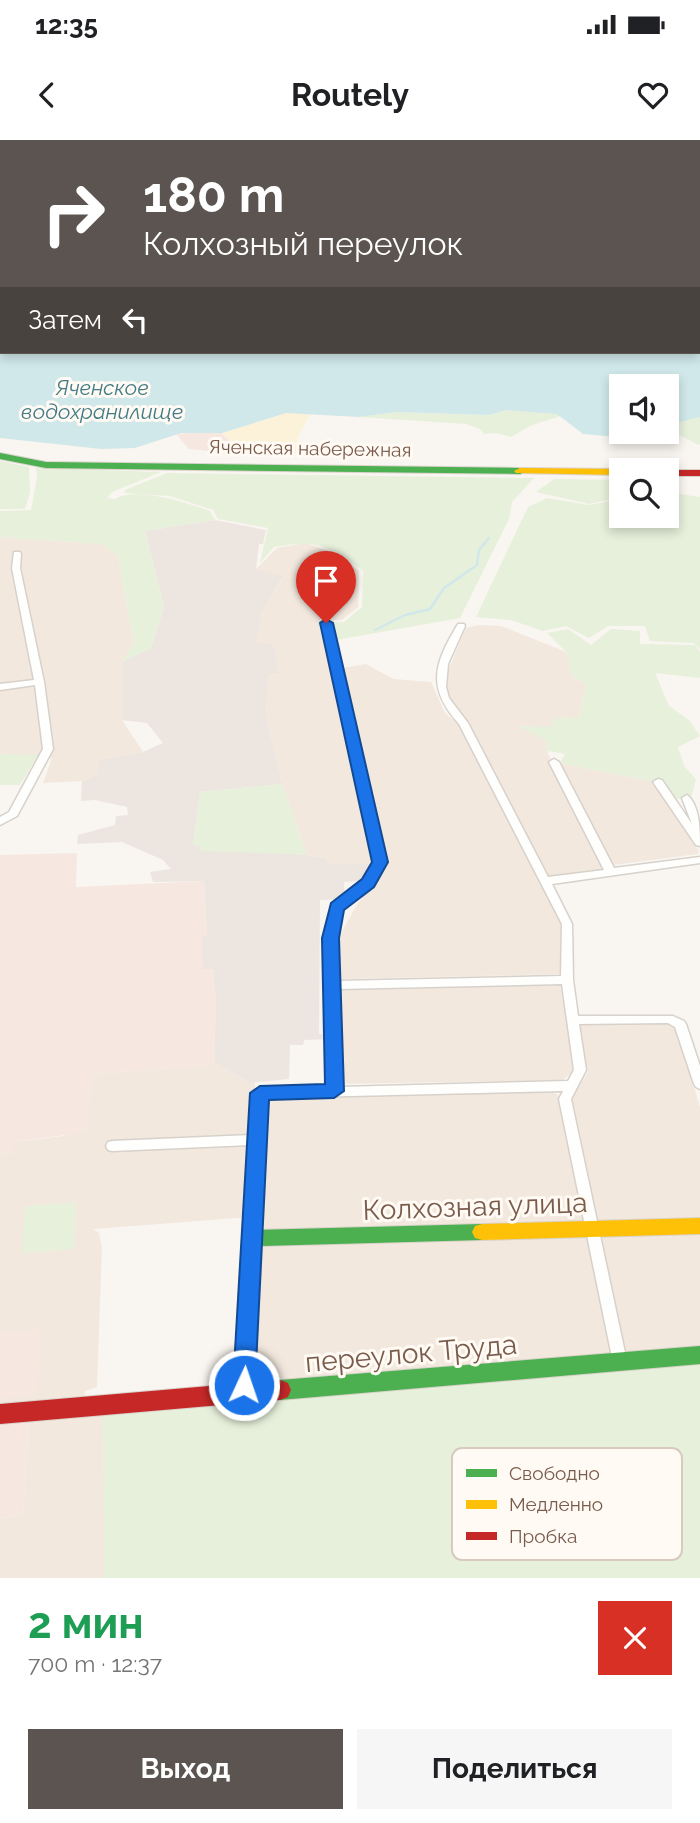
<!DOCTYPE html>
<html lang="ru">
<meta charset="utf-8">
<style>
body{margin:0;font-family:Raleway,sans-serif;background:#f6f6f6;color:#202124;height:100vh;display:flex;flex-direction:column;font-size:26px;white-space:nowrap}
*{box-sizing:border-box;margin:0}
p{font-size:23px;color:#757577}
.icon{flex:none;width:38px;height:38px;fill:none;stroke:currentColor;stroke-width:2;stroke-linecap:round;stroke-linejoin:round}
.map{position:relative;height:1438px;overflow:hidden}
.side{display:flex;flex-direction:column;background:#fff;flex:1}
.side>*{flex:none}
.top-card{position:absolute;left:0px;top:0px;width:700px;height:214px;box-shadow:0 4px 10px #0003;background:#5c5450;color:#fff;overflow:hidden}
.buttons{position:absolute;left:609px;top:234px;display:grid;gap:14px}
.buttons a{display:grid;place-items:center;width:70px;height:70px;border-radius:0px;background:#fff;box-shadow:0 4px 10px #0003;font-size:35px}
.pin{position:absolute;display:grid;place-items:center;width:60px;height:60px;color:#fff;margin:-72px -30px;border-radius:50% 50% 50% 0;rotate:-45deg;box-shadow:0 0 7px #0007}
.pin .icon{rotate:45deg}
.me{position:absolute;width:77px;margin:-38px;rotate:3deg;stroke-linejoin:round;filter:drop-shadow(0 0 5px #0008)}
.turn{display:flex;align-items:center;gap:24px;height:147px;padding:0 28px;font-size:32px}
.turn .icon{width:91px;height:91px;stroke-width:2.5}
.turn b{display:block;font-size:49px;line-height:60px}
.then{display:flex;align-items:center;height:66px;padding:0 28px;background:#0003;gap:14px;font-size:26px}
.round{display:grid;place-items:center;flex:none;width:74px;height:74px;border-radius:0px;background:#f6f6f6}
.overview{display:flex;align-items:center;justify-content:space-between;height:119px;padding:0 28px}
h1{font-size:42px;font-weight:700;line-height:52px;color:#1e9e55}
.primary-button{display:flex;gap:14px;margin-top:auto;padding:14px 28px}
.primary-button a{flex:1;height:80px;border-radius:0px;background:#5c5450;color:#fff;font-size:28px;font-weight:700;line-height:80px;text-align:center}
.primary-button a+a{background:#f6f6f6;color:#202124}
.status{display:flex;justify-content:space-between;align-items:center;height:49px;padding:0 35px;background:#fff;direction:ltr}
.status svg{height:19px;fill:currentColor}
header{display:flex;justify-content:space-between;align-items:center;height:91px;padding:0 28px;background:#fff;font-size:32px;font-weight:700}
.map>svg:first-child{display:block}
</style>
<div class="status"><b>12:35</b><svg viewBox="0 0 49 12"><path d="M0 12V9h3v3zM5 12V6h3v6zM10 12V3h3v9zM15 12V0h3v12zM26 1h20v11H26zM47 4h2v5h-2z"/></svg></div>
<header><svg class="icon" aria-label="back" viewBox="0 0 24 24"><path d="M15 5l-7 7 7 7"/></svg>Routely<svg class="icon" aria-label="heart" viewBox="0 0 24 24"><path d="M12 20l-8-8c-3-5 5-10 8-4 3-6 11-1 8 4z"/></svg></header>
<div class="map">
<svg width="700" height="1438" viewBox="0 0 700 1438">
<rect width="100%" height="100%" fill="#f9f5f0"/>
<path fill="#f2e8de" d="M0 397 102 404 118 416 134 502 123 521 122 580 143 612 101 620 97 635 82 641 43 643 52 618 0 614Z
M306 403 337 414 359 431 358 467 342 480H324L319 485 377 720 369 724 326 723V718L307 715 282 644 265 571 268 535 278 534 256 503 262 472 283 438 256 429 277 408Z
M479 485 501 486 566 512 572 536 587 545 578 578 551 588 520 586 546 600 547 611 603 729 551 738 548 735 444 549 445 538 466 488Z
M366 524 393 539 431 542 445 573 458 584 562 783 564 834 339 839 335 834 339 797 356 766 387 726 356 601 344 528Z
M560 623 655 642 699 711 698 714 613 725Z
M560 844 575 930 563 940 338 944 339 846Z
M660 883 674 885 700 967V1080L600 1083 594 1078 571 959 588 932 579 885Z
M214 922 250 943H255L250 1077 93 1089 99 1093 102 1107 97 1247 85 1251 84 1259 0 1267V1014L14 1012V1002L64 996 93 934 211 925Z
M550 950 560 957 585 1079 580 1084 266 1092 262 1087 263 963 268 958Z
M700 1092V1207L628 1213 619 1208 599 1095Z
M585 1096 590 1101 614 1209 610 1215 255 1243 258 1113 263 1107Z
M103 1274 105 1438H0V1378L23 1375 29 1277Z"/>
<path fill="#f6e8e1" d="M213 291 222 293 242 314 189 309 176 294Z
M77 713 76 747 204 741 207 796 204 829H213L216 863 214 922 212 925 93 934 87 992 14 1002V1012L0 1014V715Z
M39 1190 38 1255 0 1259V1192Z
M29 1277 23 1375 0 1378V1281Z"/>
<path fill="#ede5e0" d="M215 380 266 390 263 404H259L256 429 283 437 262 472 256 503 270 504 275 509 278 534 268 535 265 571 282 644 200 652 193 705 307 715 326 718 327 723 369 724 365 741 344 742 345 759 320 760 319 894 328 895V899L304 900 303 905H290L289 939 250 943 214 922 216 863 213 829H203L202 797 207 796 204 741 153 742 150 732 171 729 163 720 122 702 77 704 78 695 115 685 116 676 128 675 127 667 95 660 81 661 82 641 97 635 100 620 143 612 163 603 147 583 122 580 123 521 151 508 164 467 145 391Z"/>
<path fill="#e7f0db" d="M297 0H700V45L698 2Z
M700 263V304L698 305 667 288V285L689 278Z
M506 270 558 273 561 276 532 285 511 297 496 293 484 294 480 289 466 284 359 277 397 272 489 275Z
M0 321 29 327 30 352 25 369H0Z
M36 328 161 332 112 352 107 358 129 361 115 359C137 346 187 363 210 371L215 380 145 391 164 467 151 508 123 521 134 502 118 416 102 404 0 397V371L31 370 37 338Z
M167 333 534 338 512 362 509 379 460 478 336 500 332 483 344 482 362 467 363 431C329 404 316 400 274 407L260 423 268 388 218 379 213 370 170 356 125 353V350Z
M554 339 621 340V357L589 364 536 352Z
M667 352 700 357V509L693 503 650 501 645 486H608L589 498 566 486 543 491 511 480 476 477 528 367 547 358 589 365 621 359V376H667Z
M568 489 591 505 611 489 640 491V504L695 505 700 512V538L655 533 669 566 689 580 700 596 678 607 684 626 696 639 691 658 666 660 655 642 560 623 565 614 547 611 546 600 517 586 551 587 555 577 578 578 587 545 572 536 566 512 547 493Z
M0 614 38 615 20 645H0Z
M282 644 307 715 200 711 201 706 193 705 200 652Z
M76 1062 74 1109 22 1113 25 1066Z
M700 1224V1438H104L103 1274Z"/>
<path fill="#fbf2d9" d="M286 273 310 274 297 299 300 313 242 314 222 293Z"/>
<path fill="#d0e8ea" d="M0 0 214 2H2V212H698L700 89V277L667 285V247H621V292H657L629 298 583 294 557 274 506 270 489 275 397 272 359 277 286 273 222 293H181L135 308 101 309 0 298Z"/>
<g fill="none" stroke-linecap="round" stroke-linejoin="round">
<path stroke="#d0e8ea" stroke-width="2.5" d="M375 490 405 475 430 469 444 448 477 425 479 410 489 398"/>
<defs>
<path id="street" d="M14 412H20L21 414 20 428 44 542 53 609 17 676 0 685V677L9 672 43 609 35 545 0 550V544L34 540 12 428Z
M326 480 330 483 385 722 372 746 342 769 336 798 338 841 561 836 562 784 459 584C426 547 434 524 458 484H464L465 486 448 524 446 547 449 558 468 583 548 737 604 730 549 622 554 619 559 622 614 728 700 717V723L552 744 572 784 573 840 578 876H673L684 881 686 884 700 926V949L696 947 694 944 675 887 668 883 579 884 586 930 571 959 627 1222 625 1226 620 1228 615 1226 613 1222 559 959 563 951 266 958 259 1098 257 1102 252 1104 247 1102 245 1098 251 1005 112 1011 108 1010 106 1006 108 1002 112 1001 251 995 254 953 256 950 328 947 327 845 324 798 333 764 364 741 375 722 322 483ZM562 844 574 930 568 941 340 947 339 849Z
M658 639 662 640 692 684 682 658 687 655C700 665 700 691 700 706L696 705 653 642Z"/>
<path id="fast" d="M0 313 46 322 520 328 526 331 520 334 46 328 0 319Z
M482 1084 489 1086 492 1092 489 1098 482 1100 262 1106 255 1254 252 1261 244 1264 236 1261 233 1254 242 1098 245 1092 252 1090Z
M700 1206V1224L280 1260 272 1257 269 1250 272 1243 280 1240Z"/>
<path id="slow" d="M520 328 621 329 626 331H621V335L516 333 514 331Z
M700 1078V1094L482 1100 475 1098 472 1092 475 1086 482 1084Z"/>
<path id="jam" d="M667 330H700V336H667V331H663Z
M280 1240 288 1243 291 1250 288 1257 280 1260 0 1284V1264Z"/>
</defs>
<use href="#street" stroke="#d7d1cb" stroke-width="3"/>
<use href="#fast" stroke="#d9d2cb" stroke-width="2"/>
<use href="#slow" stroke="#d9d2cb" stroke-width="2"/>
<use href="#jam" stroke="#d9d2cb" stroke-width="2"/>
<use href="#street" fill="#fefefd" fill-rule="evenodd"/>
<use href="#fast" fill="#4caf50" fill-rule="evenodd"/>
<use href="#slow" fill="#ffc107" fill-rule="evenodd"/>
<use href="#jam" fill="#c62828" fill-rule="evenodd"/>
</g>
<path fill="#1a73e8" stroke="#114b97" stroke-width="2" d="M326 479 333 483 388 722 374 747 344 770 339 798 344 951 334 958 269 960 255 1245 252 1252 244 1254 236 1252 233 1245 250 953 260 946 325 944 322 798 331 763 362 739 372 722 320 483Z"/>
<g text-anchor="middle" stroke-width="6" stroke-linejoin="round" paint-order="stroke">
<g font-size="19" fill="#7a5c4d" stroke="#fffaf3">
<text transform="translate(310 308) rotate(1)" y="7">Яченская набережная</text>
</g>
<g font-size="21" font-style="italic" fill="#437c86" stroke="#fffaf3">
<text x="102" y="255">Яченское<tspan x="102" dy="24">водохранилище</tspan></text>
</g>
<g font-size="28" fill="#7a5c4d" stroke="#fffaf3">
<text transform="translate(475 1066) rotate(-2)" y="10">Колхозная улица</text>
<text transform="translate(411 1213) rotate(-5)" y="10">переулок Труда</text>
</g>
</g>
<rect x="452" y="1308" width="230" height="112" rx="10" fill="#fffaf3" stroke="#d7cbc1" stroke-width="2"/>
<rect x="466" y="1329" width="31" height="8" fill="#4caf50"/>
<rect x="466" y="1360" width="31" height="9" fill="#ffc107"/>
<rect x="466" y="1392" width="31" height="8" fill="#c62828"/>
<g font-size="19" fill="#7a5c4d">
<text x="509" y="1340">Свободно</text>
<text x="509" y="1371">Медленно</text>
<text x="509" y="1403">Пробка</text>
</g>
</svg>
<div class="buttons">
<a><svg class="icon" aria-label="sound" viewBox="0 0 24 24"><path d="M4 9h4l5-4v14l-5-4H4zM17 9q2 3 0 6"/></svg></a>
<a><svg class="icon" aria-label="search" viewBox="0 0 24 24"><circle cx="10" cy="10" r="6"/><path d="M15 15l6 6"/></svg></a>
</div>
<div class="pin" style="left:326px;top:483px;background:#d93025"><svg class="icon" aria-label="arrive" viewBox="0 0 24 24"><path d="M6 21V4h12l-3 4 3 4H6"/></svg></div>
<svg class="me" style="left:244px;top:1245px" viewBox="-20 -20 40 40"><circle r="17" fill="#1a73e8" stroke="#fff" stroke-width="3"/><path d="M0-11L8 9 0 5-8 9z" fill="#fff"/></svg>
<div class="top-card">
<div class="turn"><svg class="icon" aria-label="right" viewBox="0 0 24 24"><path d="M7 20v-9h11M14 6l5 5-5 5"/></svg><div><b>180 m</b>Колхозный переулок</div></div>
<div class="then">Затем<svg class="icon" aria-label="left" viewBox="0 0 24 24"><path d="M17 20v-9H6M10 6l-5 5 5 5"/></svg></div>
</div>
</div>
<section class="side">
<div class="overview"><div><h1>2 мин</h1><p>700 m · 12:37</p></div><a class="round" style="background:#d93025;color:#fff"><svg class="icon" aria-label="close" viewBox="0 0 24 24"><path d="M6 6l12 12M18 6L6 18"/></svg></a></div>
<div class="primary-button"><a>Выход</a><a>Поделиться</a></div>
</section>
